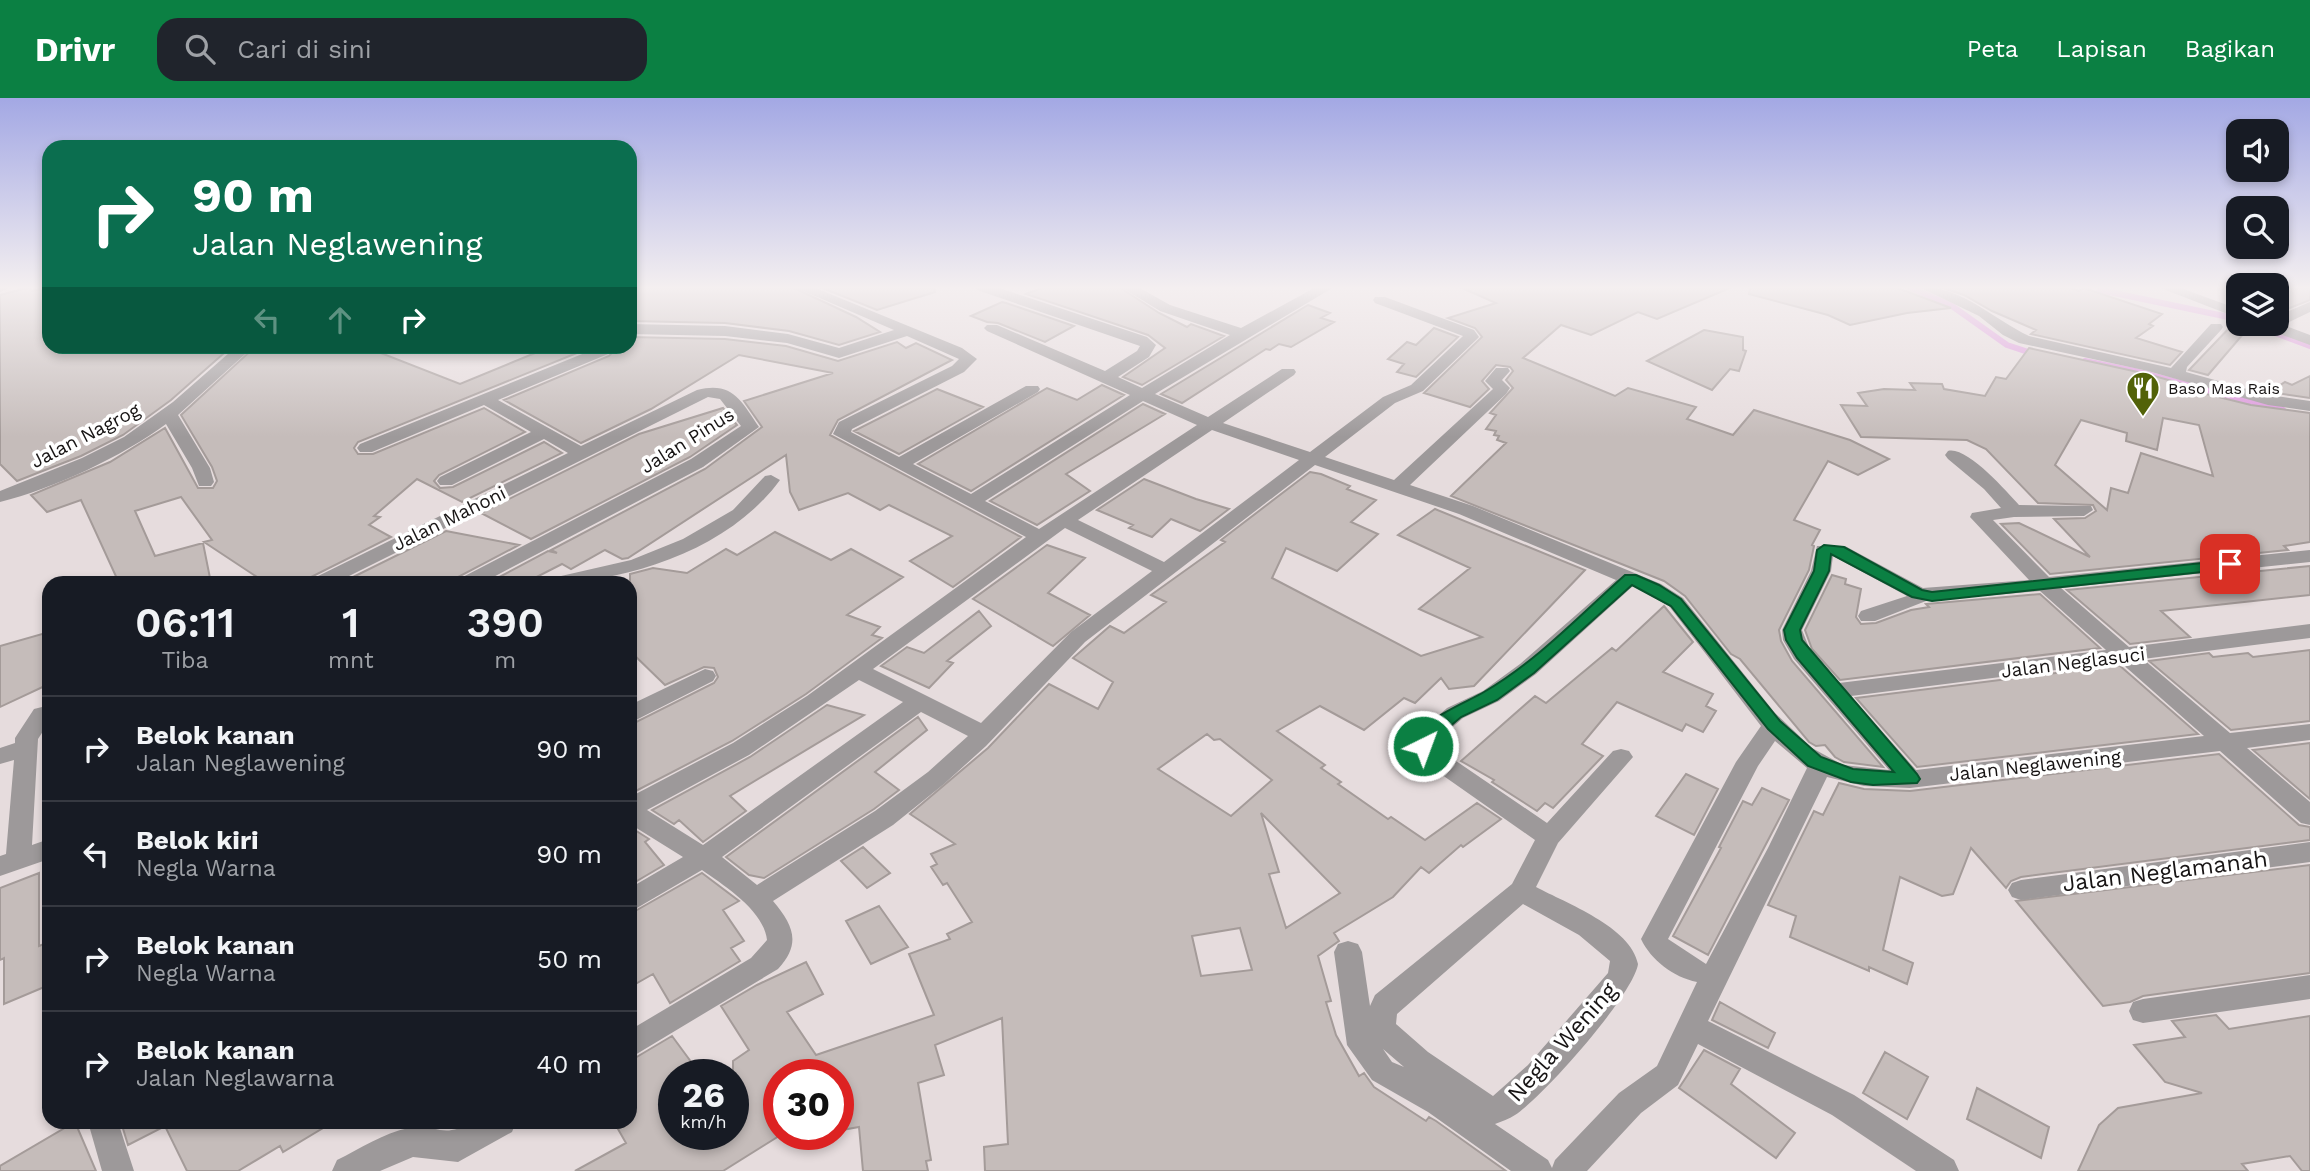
<!DOCTYPE html>
<html lang="id">
<style>
body{margin:0;font-family:"Work Sans",sans-serif;background:#20242c;color:#f1f3f6;height:100vh;display:flex;flex-direction:column;font-size:26px;white-space:nowrap}
*{box-sizing:border-box;margin:0}
p{font-size:23px;color:#9ea1a6}
.icon{flex:none;width:38px;height:38px;fill:none;stroke:currentColor;stroke-width:2;stroke-linecap:round;stroke-linejoin:round}
.map{position:relative;flex:1;overflow:hidden}
.details{position:absolute;left:42px;top:478px;width:595px;height:553px;display:flex;flex-direction:column;background:#171b24;border-radius:21px;box-shadow:0 4px 10px #0003}
.details>*{flex:none}
.top-card{position:absolute;left:42px;top:42px;width:595px;height:214px;border-radius:21px;box-shadow:0 4px 10px #0003;background:#0b6e4f;color:#fff;overflow:hidden}
.fabs{position:absolute;left:2226px;top:21px;display:grid;gap:14px}
.fabs a{display:grid;place-items:center;width:63px;height:63px;border-radius:14px;background:#171b24;box-shadow:0 4px 10px #0003;font-size:35px}
.speed{position:absolute;left:658px;top:961px;display:flex;gap:14px;font-size:35px;font-weight:700;text-align:center}
.speed>*{display:grid;place-content:center;width:91px;height:91px;border-radius:50%;background:#171b24;box-shadow:0 4px 10px #0003;line-height:1}
.speed small{font-size:18px;font-weight:400}
.speed .limit{border:10px solid #d22;background:#fff;color:#111}
.pin{position:absolute;display:grid;place-items:center;width:60px;height:60px;color:#fff;margin:-30px;border-radius:14px;box-shadow:0 4px 10px #0006}
.me{position:absolute;width:77px;margin:-38px;rotate:42deg;stroke-linejoin:round;filter:drop-shadow(0 0 5px #0008)}
.turn{display:flex;align-items:center;gap:24px;height:147px;padding:0 35px;font-size:32px}
.turn .icon{width:91px;height:91px;stroke-width:2.5}
.turn b{display:block;font-size:49px;line-height:60px}
.lanes{display:flex;align-items:center;height:66px;padding:0 35px;background:#0003;justify-content:center;gap:35px;direction:ltr}
.lanes .off{opacity:.35}
.eta{display:flex;justify-content:space-evenly;align-items:center;height:119px;text-align:center}
.eta b{font-size:42px;font-weight:600;line-height:49px}
ul{padding:0;list-style:none}
li{display:flex;align-items:center;gap:21px;height:105px;padding:0 35px;border-top:2px solid #363941}
li div{flex:1}
li b{display:block;font-size:26px}
li em{font-style:normal}
header{display:flex;align-items:center;gap:42px;box-sizing:border-box;height:98px;padding:0 35px;background:#0b8043;color:#fff}
header strong{font-size:33px}
nav{display:flex;gap:38px;margin-inline-start:auto;font-size:24px}
.search{width:490px;height:63px;background:#20242c;display:flex;align-items:center;gap:18px;box-sizing:border-box;padding:0 24px;border-radius:21px;color:#9ea1a6;font-size:26px}
.map>svg:first-child{display:block}
</style>
<header>
<strong>Drivr</strong>
<div class="search"><svg class="icon" aria-label="search" viewBox="0 0 24 24"><circle cx="10" cy="10" r="6"/><path d="M15 15l6 6"/></svg>Cari di sini</div>
<nav><a>Peta</a><a>Lapisan</a><a>Bagikan</a></nav>
</header>
<div class="map">
<svg width="2310" height="1073" viewBox="0 0 2310 1073">
<rect width="100%" height="100%" fill="#e6dcdd"/>
<g fill="none" stroke-linecap="round" stroke-linejoin="round">
<path stroke="#dd96dd" stroke-width="6" d="M1909 189 1952 208 2007 247 2034 256
M2102 189 2100 192 2238 221
M2251 226 2310 248
M2085 263 2135 273 2283 312"/>
</g>
<path fill="#c5bcba" stroke="#a49b99" stroke-width="2" fill-rule="evenodd" d="M30 189 32 193 49 189V248H232L171 302 123 337 81 358 17 383 0 366V197Z
M630 189H792L856 219 880 234 839 247 789 233 725 225 630 223Z
M820 189H934L935 194 877 212Z
M1044 189H1119L1159 215 1187 229 1191 226 1224 238 1142 287 1123 279 1165 250 1148 237 1026 196Z
M1460 189H1732L1657 221 1638 214 1591 237 1561 227 1523 260 1615 298 1628 290 1696 309 1687 321 1733 337 1754 312 1850 342 1889 361 1858 377 1828 363 1794 422 1820 432 1812 447 1814 448 1809 472 1779 532 1781 543 1792 563 1883 669 1844 664 1835 659 1825 647 1816 648 1809 644 1740 561 1731 556 1685 498 1664 483 1451 398 1506 345 1497 342 1499 338 1494 337 1496 333 1486 331 1496 317 1490 315 1513 290 1506 282 1513 273 1510 269 1496 267 1482 283 1489 291 1470 309 1424 295 1482 239 1475 230 1448 220 1496 205Z
M1750 189H1895L1951 210 1907 215 1850 227 1828 217 1749 196Z
M1940 189H2069L2079 193 2084 190 2162 216 2149 226 2153 228 2136 240 2182 254 2170 267 2031 236 2036 232 1992 213 1964 197Z
M2277 189H2310V202L2290 210 2277 205Z
M1002 204 1006 205 1074 228 1045 244 998 225 987 224 971 218Z
M1308 207 1330 215 1321 220 1334 224 1291 249 1279 246 1270 252 1266 251 1182 305 1161 296Z
M2234 225 2244 235 2208 277 2189 272Z
M1434 230 1458 239 1416 279 1397 274 1404 266 1388 261 1407 244 1416 247Z
M1704 232 1743 239V252L1746 253 1739 273 1730 271 1712 292 1647 263Z
M630 239 725 241 786 248 838 263 897 244 906 250 916 245 952 262 838 322 830 337 1021 439 953 489 910 463 952 438 889 407 880 412 848 395 799 412 790 394 786 357 628 460 622 461 605 452 571 471 562 466 525 485H488L548 453 557 455 551 452 705 371 762 329 744 303 833 275 739 257 651 311 581 345 504 302 609 258 614 253 610 248H630Z
M256 248H363L460 286 552 248H594L358 344 354 350 358 356H373L484 310 525 334 439 377 434 383 440 390 453 389 544 344 562 355 462 404 417 381 374 418 380 419 369 427 391 439 311 479 307 485H266L204 444 212 442 181 399 135 413 155 458 203 445 211 485H119L81 402 47 414 31 397 110 364 165 330 198 390H213L217 383 212 369 181 317Z
M2029 250 2147 276 2197 290 2194 293 2251 307 2310 315V444L2284 448 2288 452 2050 476 2001 426 2019 425 2090 459 2054 421 2085 420 2096 413 2093 407 2038 405 1986 351 1967 342 1861 339 1841 307 1867 308 1858 295 1884 291 1915 292 1910 285 1942 286 1944 291 1985 298 1996 279 2006 281ZM2163 320 2199 327 2213 378 2141 355 2128 395 2111 390 2107 412 2055 367 2081 322 2127 335 2126 343 2157 352Z
M2310 278V300L2270 294 2285 284 2292 287Z
M1102 287 1124 297 971 393 918 366 1047 290 1077 302Z
M937 291 983 309 899 356 854 333Z
M1143 306 1165 316 1066 376 1090 393 1037 427 990 403Z
M723 310 737 327 690 359 531 441 481 415 639 336Z
M1310 374 1321 376 1350 388 1347 391 1376 402 1351 424 1378 436 1337 473 1286 450 1272 480 1421 558 1482 539 1419 511 1470 470 1398 437 1435 411 1585 472 1474 588 1449 591 1441 580 1415 605 1404 600 1364 632 1320 608 1277 633 1325 667 1321 670 1341 684 1338 686 1388 721 1391 719 1425 742 1477 705 1501 721 1463 749 1461 747 1429 775 1421 769 1393 799 1334 835 1339 843 1318 858 1331 903 1326 904 1336 937 1359 978 1364 975 1374 989 1426 1023 1429 1019 1436 1023 1506 1073H985L984 1049 1008 1046 1002 920 935 947 944 977 918 985 931 1062 926 1063 928 1073H863L859 1029 842 1032V1009L838 1010V976H779V1038L723 1073H575L626 1045 614 1024H630V963L672 938 700 976H674V1036H733V963L749 952 721 908 757 887 806 864 823 896 787 914 816 957 934 917 909 856 950 841 947 836 972 824 947 785 943 787 931 769 937 766 931 756 955 746 910 716 988 650 1049 586 1098 611 1113 584 1073 560 1110 528 1124 535 1166 504 1151 497 1225 444 1221 442ZM1207 636 1214 642 1220 641 1272 682 1231 718 1158 671ZM1261 715 1340 795 1286 830 1269 776 1279 774ZM1240 830 1252 872 1201 878 1192 838Z
M1144 381 1196 401 1229 411 1200 433 1171 421 1152 439 1129 430 1133 427 1097 412Z
M446 433 519 447 458 479 454 485H341Z
M775 434 831 462 851 451 903 479 847 517 880 529 872 537 882 540 806 596 732 643 630 696V627L714 585 718 579 714 570 704 569 665 587 630 553V476L653 470 687 475 726 451 737 457Z
M1047 447 1085 460 1048 495 1090 517 1053 548 973 501Z
M2310 468V497L2161 513 2190 539 2130 546 2067 492Z
M1832 477 1846 481 1845 486 1861 491 1856 519 1861 526 1876 525 1911 512 1929 509 1926 506 2040 496 2100 550 1840 582 1812 551 1805 532Z
M1664 508 1693 544 1663 574 1713 596 1706 608 1716 613 1703 634 1686 626 1682 633 1617 604 1582 646 1603 658 1553 710 1545 705 1537 713 1492 684 1494 682 1461 663 1535 598 1546 605 1612 550 1616 553Z
M979 513 991 528 947 563 953 565 929 590 881 568 907 549 924 555Z
M49 534V586L0 609V548Z
M2310 552V623L2231 632 2149 563 2209 555 2213 559 2248 555 2253 559Z
M2119 567 2198 636 1917 669 1856 600Z
M827 607 864 617 730 698 746 713 703 744 679 722 674 726 652 712 750 659Z
M918 619 927 632 875 674 899 692 874 711 764 780 749 777 726 759Z
M2310 645V701L2253 652Z
M2219 656 2299 727 2310 729V742L2021 779 2011 783 2006 790 1971 750 1953 796 1942 798 1900 779 1883 852 1913 865 1907 886 1869 869V873L1790 839 1796 818 1768 807 1814 713 1823 717 1839 685 1864 691 1910 693Z
M1686 676 1718 691 1694 737 1656 718Z
M1762 690 1789 702 1708 857 1673 838 1721 750 1719 749 1743 703 1752 707Z
M630 729 649 741 645 744 664 767 630 787Z
M863 749 890 775 867 790 841 763Z
M2310 767V875L2143 898 2130 904 2103 908 2016 803Z
M39 775V848L49 844V887L4 906V860L0 862V790Z
M702 775 739 803 723 812 744 843 731 850 740 863 670 905 653 876 630 889V816Z
M879 808 908 849 871 866 846 823Z
M1720 904 1775 935 1768 950 1712 922Z
M2216 917 2229 931 2310 918V1073H2302L2290 1058 2242 1066 2248 1073H2078L2099 1027 2118 1010 2202 995 2165 984 2134 947 2185 939 2172 923Z
M1704 952 1740 971 1731 986 1795 1035 1776 1060 1679 990Z
M1885 954 1928 979 1907 1021 1863 995Z
M1977 990 2049 1029 2041 1060 1967 1021Z
M75 1024 96 1073H0V1068Z
M121 1024H333L283 1054 280 1048 238 1073H187L165 1028 128 1047Z"/>
<g fill="none" stroke-linecap="round" stroke-linejoin="round">
<path fill="#9d999a" fill-rule="evenodd" d="M0 189H11L0 194Z
M794 189H813L962 250 977 261 964 274 852 331 851 334 899 359 1026 288H1038L1040 291 1038 294 913 366 971 396 1130 297 987 233 984 230 987 227H997L1105 273 1137 253 1140 248 977 192 975 189H996L1147 239 1156 247 1149 259 1118 279 1142 290 1230 237 1160 213 1121 189H1138L1170 207 1241 230 1316 189H1334L1155 296 1208 319 1282 271H1294L1296 274 1294 277 1223 325 1310 354 1383 299 1411 287 1463 238 1375 205 1373 202 1375 199H1385L1474 232 1479 239 1476 242 1423 293 1395 305 1325 359 1394 382 1493 291 1485 283 1496 270H1508L1510 273 1502 282 1510 290 1506 296 1410 387 1473 408 1661 486 1683 500 1775 615 1812 650 1843 667 1889 672 1794 561 1783 542 1782 532 1811 473 1817 448H1845L1923 490 2029 482 1970 419 1972 415 2001 410 1984 391 1948 361 1945 357 1948 353C1967 348 2006 393 2019 407L2091 408 2093 412 2084 418 2014 419 1993 422 2049 479 2310 452V464L2061 490 2129 549 2310 526V540L2143 561 2230 635 2310 626V642L2247 650 2310 704V727L2301 725 2220 653 1910 690 1864 688 1827 679 1708 923 1854 997 1954 1062 1959 1073H1916L1832 1017 1698 946 1678 987 1641 1015 1587 1073H1511L1428 1014 1372 982 1347 947 1334 854 1338 846 1348 843 1358 846 1362 854 1370 908 1375 897 1512 786 1535 742 1418 660 1411 642 1447 610 1483 593 1520 566 1616 482 1459 416 1315 367 1085 544 986 648 944 686 893 727 773 803C793 827 802 845 778 871L630 960V932L751 860 767 842C764 813 725 788 702 772L630 814V790L683 759 630 726V699L733 645 807 598 1026 439 833 336 839 324 952 268 959 261 907 238 839 260 787 245 725 238 630 236V226L725 228 788 236 839 250 894 232ZM1143 303 1197 327 1039 431 985 403ZM1212 332 1299 362 1164 464 1078 422ZM1065 430 1152 473 1071 534 981 625 873 571ZM1833 458 1907 498 1861 513 1858 518 1861 523H1875L1926 503 2040 493 2106 552 1839 585 1810 552 1802 532 1831 473ZM1633 488 1669 508 1761 628 1736 664 1641 841C1651 862 1673 879 1697 884L1657 968 1619 995 1555 1062 1552 1070 1548 1062 1495 1026C1502 1023 1509 1021 1515 1017 1543 999 1634 896 1638 866 1631 829 1566 805 1536 789L1558 745 1633 659 1629 653 1621 651 1613 653 1547 725 1437 650 1435 644 1463 620 1499 603 1536 576ZM2120 564 2204 638 1916 672 1851 598ZM859 582 903 604 703 747 647 712 749 657ZM921 614 968 638 928 674 875 713 757 787 722 759ZM1775 643 1807 670 1768 750 1706 866 1668 841 1758 668ZM1523 806 1579 837 1610 863 1608 875 1528 967 1493 998 1428 954 1396 926 1397 916ZM1383 951 1404 969 1392 964Z
M1919 189C1962 188 1993 221 2029 238L2171 270 2211 226H2221L2223 229 2221 232 2187 269 2186 274 2269 297 2310 303V313L2268 307 2148 273 2019 245 2003 237 1979 218Z
M2158 189H2178L2238 211V220Z
M2310 204V214L2283 227 2310 237V247L2261 229 2259 226H2277V218Z
M237 248H254L178 317 210 370 214 384 211 388H199L192 370 166 326C123 358 53 391 0 404V393L82 360 124 339 173 304Z
M602 248 608 250 611 253 608 256 498 302 581 348 697 292C733 283 741 303 759 329L703 369 482 485H456L459 481 691 361 741 328 720 301 708 299 335 485H309L312 481 568 355 544 341 452 387H440L437 383 440 379 531 334 484 307 372 354H360L357 350 360 346Z
M771 377 780 382C730 451 627 485 545 485L548 481 631 462 683 441 733 412 765 378Z
M705 571 713 573 716 578 713 583 630 625V607Z
M42 609 49 611V624L38 641 32 747 49 741V761L0 778V758L6 756 14 662 0 666V650L15 645V640L34 611Z
M2310 744V764L2021 802 2012 799 2008 792 2012 785 2021 782Z
M2310 877V901L2143 925 2133 922 2129 913 2133 904 2143 901Z
M88 1024H118L134 1073H102Z
M473 1024H516L512 1034 458 1064 413 1059 380 1073H332L337 1062C360 1051 383 1035 409 1030 437 1025 441 1042 473 1024Z"/>
</g>
<linearGradient id="sky" x2="0" y2="1"><stop stop-color="#a3a8e4"/><stop offset="0.56" stop-color="#f4eff0"/><stop offset="1" stop-color="#f4eff0" stop-opacity="0"/></linearGradient>
<rect width="2310" height="339" fill="url(#sky)"/>
<path fill="#0b8043" stroke="#07532c" stroke-width="2" d="M1824 447 1844 449 1922 492 1932 494 2230 462 2238 466 2230 471 1932 503 1912 499 1831 456 1829 473 1800 532 1802 542 1917 676 1920 681 1917 685 1873 687 1851 684 1808 668 1768 631 1671 508 1632 487 1534 575 1497 602 1461 619 1435 641 1429 652H1417L1414 648C1415 623 1466 605 1484 594 1536 564 1580 517 1625 477H1636L1659 487 1681 501 1780 623 1821 659 1853 671 1894 674 1797 560 1786 542 1784 532 1814 473 1817 452Z"/>
<defs>
<symbol id="restaurant-pin" viewBox="-11 -11 22 30"><path d="M0 17L-7.5 6A9.5 9.5 0 1 1 7.5 6Z" fill="#526208" stroke="#fff"/><path d="M-5-6h1v4h1v-4h1v4h1v-4h1v5L-1.5 .5V6h-2V.5L-5-1ZM5-6V6H3V1.5H1.5Q1.5-4 5-6Z" fill="#fff"/></symbol>
</defs>
<g fill-rule="evenodd">
<use href="#restaurant-pin" x="2124" y="271" width="38" height="52"/>
</g>
<g text-anchor="middle" stroke-width="7" stroke-linejoin="round" paint-order="stroke">
<g font-size="16" fill="#171414" stroke="#fff" text-anchor="start">
<text x="2168" y="296">Baso Mas Rais</text>
</g>
<g font-size="19" fill="#171414" stroke="#fff">
<text transform="translate(85 337) rotate(-27)" y="7">Jalan Nagrog</text>
<text transform="translate(687 342) rotate(-32)" y="7">Jalan Pinus</text>
<text transform="translate(449 420) rotate(-26)" y="7">Jalan Mahoni</text>
<text transform="translate(2073 564) rotate(-7)" y="7">Jalan Neglasuci</text>
<text transform="translate(2035 667) rotate(-6)" y="7">Jalan Neglawening</text>
</g>
<g font-size="23" fill="#171414" stroke="#fff">
<text transform="translate(2165 773) rotate(-7)" y="8">Jalan Neglamanah</text>
<text transform="translate(1562 944) rotate(-48)" y="8">Negla Wening</text>
</g>
</g>
</svg>
<div class="fabs">
<a><svg class="icon" aria-label="sound" viewBox="0 0 24 24"><path d="M4 9h4l5-4v14l-5-4H4zM17 9q2 3 0 6"/></svg></a>
<a><svg class="icon" aria-label="search" viewBox="0 0 24 24"><circle cx="10" cy="10" r="6"/><path d="M15 15l6 6"/></svg></a>
<a><svg class="icon" aria-label="layers" viewBox="0 0 24 24"><path d="M12 4l9 5-9 5-9-5zM3 14l9 5 9-5"/></svg></a>
</div>
<div class="speed"><div>26<small>km/h</small></div><div class="limit">30</div></div>
<div class="pin" style="left:2230px;top:466px;background:#d93025"><svg class="icon" aria-label="arrive" viewBox="0 0 24 24"><path d="M6 21V4h12l-3 4 3 4H6"/></svg></div>
<svg class="me" style="left:1423px;top:648px" viewBox="-20 -20 40 40"><circle r="17" fill="#0b8043" stroke="#fff" stroke-width="3"/><path d="M0-11L8 9 0 5-8 9z" fill="#fff"/></svg>
<div class="top-card">
<div class="turn"><svg class="icon" aria-label="right" viewBox="0 0 24 24"><path d="M7 20v-9h11M14 6l5 5-5 5"/></svg><div><b>90 m</b>Jalan Neglawening</div></div>
<div class="lanes"><svg class="icon off" aria-label="left" viewBox="0 0 24 24"><path d="M17 20v-9H6M10 6l-5 5 5 5"/></svg><svg class="icon off" aria-label="ahead" viewBox="0 0 24 24"><path d="M12 20V5M6 11l6-6 6 6"/></svg><svg class="icon" aria-label="right" viewBox="0 0 24 24"><path d="M7 20v-9h11M14 6l5 5-5 5"/></svg></div>
</div>
<section class="details">
<div class="eta">
<div><b>06:11</b><p>Tiba</p></div>
<div><b>1</b><p>mnt</p></div>
<div><b>390</b><p>m</p></div>
</div>
<ul>
<li><svg class="icon" aria-label="right" viewBox="0 0 24 24"><path d="M7 20v-9h11M14 6l5 5-5 5"/></svg><div><b>Belok kanan</b><p>Jalan Neglawening</p></div><em>90 m</em></li>
<li><svg class="icon" aria-label="left" viewBox="0 0 24 24"><path d="M17 20v-9H6M10 6l-5 5 5 5"/></svg><div><b>Belok kiri</b><p>Negla Warna</p></div><em>90 m</em></li>
<li><svg class="icon" aria-label="right" viewBox="0 0 24 24"><path d="M7 20v-9h11M14 6l5 5-5 5"/></svg><div><b>Belok kanan</b><p>Negla Warna</p></div><em>50 m</em></li>
<li><svg class="icon" aria-label="right" viewBox="0 0 24 24"><path d="M7 20v-9h11M14 6l5 5-5 5"/></svg><div><b>Belok kanan</b><p>Jalan Neglawarna</p></div><em>40 m</em></li>
</ul>
</section>
</div>
